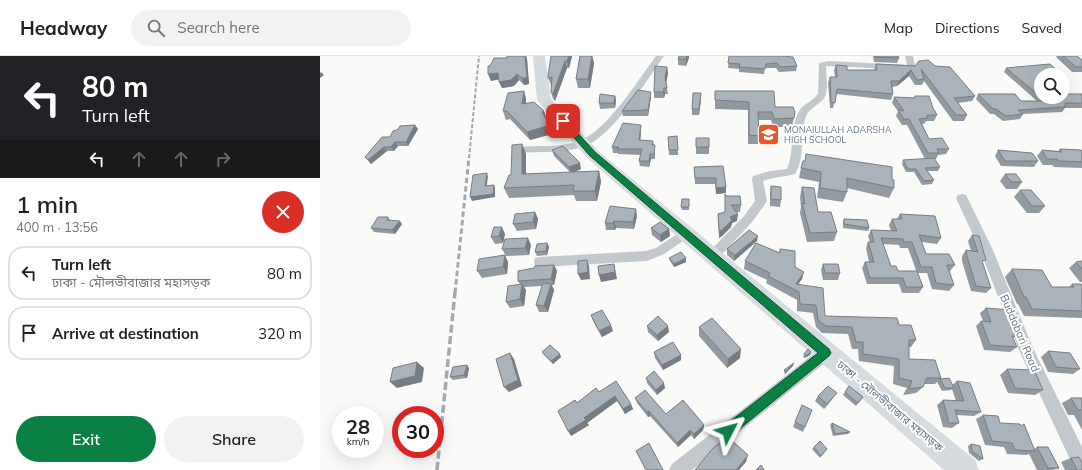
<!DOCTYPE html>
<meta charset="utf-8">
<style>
body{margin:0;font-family:Mulish,"Noto Sans Bengali",sans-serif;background:#f2f2f2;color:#202124;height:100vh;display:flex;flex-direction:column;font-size:15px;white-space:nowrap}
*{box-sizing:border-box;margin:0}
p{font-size:13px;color:#757577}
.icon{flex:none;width:22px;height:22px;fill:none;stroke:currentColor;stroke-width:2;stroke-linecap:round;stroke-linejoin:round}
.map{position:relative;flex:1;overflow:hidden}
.drawer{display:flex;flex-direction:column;background:#fff;width:320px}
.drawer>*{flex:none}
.banner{background:#202124;color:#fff;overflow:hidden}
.buttons{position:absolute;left:714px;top:12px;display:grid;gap:8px}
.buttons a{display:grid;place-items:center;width:36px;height:36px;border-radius:50%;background:#fff;box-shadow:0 4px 16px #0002;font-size:20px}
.speed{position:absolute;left:12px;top:350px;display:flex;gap:8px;font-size:20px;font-weight:700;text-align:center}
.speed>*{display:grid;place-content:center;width:52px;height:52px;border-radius:50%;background:#fff;box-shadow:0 4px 16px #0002;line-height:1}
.speed small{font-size:10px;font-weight:400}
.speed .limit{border:6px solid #d22;background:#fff;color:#111}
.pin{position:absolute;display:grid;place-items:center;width:34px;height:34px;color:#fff;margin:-17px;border-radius:8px;box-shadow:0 2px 6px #0006}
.me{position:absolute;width:44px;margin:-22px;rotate:51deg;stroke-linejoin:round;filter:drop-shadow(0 0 3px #0008)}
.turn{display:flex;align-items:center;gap:14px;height:84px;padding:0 16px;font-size:18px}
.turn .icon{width:52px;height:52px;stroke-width:2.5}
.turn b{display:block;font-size:28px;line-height:34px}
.lanes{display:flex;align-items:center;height:38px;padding:0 16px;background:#0003;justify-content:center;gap:20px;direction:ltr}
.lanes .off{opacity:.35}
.round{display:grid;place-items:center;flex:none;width:42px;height:42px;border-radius:21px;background:#f2f2f2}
.summary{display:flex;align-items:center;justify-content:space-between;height:68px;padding:0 16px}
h1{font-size:24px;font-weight:600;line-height:30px}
.action{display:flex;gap:8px;margin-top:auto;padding:8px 16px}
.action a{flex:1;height:46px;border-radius:24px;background:#0b8043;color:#fff;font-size:16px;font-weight:600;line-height:46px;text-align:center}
.action a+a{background:#f2f2f2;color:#202124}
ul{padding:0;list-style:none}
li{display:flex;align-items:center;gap:12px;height:54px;margin:0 8px 6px;padding:0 8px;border:2px solid #e0e0e0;border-radius:16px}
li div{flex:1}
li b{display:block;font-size:15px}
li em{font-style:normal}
header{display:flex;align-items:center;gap:24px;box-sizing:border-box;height:56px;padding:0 20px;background:#fff;border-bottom:1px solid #e0e0e0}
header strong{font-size:19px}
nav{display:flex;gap:22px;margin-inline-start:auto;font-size:14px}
.search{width:280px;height:36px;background:#f2f2f2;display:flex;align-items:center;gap:10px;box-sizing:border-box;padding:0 14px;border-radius:22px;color:#757577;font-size:15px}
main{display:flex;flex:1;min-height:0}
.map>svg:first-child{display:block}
</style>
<header>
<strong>Headway</strong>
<div class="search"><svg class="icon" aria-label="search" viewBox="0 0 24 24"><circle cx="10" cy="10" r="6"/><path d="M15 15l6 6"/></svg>Search here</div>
<nav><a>Map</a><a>Directions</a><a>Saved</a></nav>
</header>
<main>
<section class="drawer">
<div class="banner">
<div class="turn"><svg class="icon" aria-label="left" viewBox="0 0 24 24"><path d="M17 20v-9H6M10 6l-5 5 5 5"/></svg><div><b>80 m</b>Turn left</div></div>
<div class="lanes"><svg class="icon" aria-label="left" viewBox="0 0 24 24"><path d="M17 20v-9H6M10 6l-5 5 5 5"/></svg><svg class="icon off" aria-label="ahead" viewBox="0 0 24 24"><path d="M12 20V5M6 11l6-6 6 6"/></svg><svg class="icon off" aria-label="ahead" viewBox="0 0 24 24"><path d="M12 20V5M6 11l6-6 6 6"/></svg><svg class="icon off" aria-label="right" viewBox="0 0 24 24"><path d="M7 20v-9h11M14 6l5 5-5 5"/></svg></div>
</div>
<div class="summary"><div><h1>1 min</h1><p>400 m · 13:56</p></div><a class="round" style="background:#d93025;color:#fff"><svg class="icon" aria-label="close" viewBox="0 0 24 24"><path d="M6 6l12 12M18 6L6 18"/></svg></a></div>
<ul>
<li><svg class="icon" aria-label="left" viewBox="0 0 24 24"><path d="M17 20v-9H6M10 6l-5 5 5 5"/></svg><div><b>Turn left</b><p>ঢাকা - মৌলভীবাজার মহাসড়ক</p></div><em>80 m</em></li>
<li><svg class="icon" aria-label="arrive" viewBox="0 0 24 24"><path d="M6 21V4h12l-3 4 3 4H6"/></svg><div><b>Arrive at destination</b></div><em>320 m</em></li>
</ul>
<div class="action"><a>Exit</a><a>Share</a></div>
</section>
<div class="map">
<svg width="762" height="414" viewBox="0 0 762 414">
<rect width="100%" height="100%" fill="#fafaf8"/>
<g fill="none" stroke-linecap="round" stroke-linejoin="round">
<path fill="#c3c8cc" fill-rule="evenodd" d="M336 0H344C326 25 294 79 265 90 244 98 220 95 198 97L193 94 198 91C217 89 240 92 259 85 288 74 317 25 336 0Z
M585 0H593L595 11 593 14 506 10C506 19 508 30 506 38 503 49 488 50 485 64 480 81 485 103 475 118 464 121 453 121 443 125L447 145 445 148 432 166 397 204 392 206 387 204 386 201 387 198 424 160 435 145 432 123 433 120 450 115 467 113C475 96 469 75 478 57 482 48 492 46 498 38L499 7 508 5 587 9Z
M642 138 646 139 672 192 713 292 762 391V414H755L699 294 659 192 636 142 638 139Z
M365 173 369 175 371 178 369 181 344 198 327 205 220 211 215 210 214 206 215 202 220 201 326 195 336 192Z
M506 290 511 292 514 297 511 302 372 414H349L352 408 501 292Z"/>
<path fill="#d6dbdf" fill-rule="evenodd" d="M213 0H225L231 43 278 95 655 404 659 414H624L266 101 217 44Z"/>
<path stroke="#a2aab0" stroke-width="2" stroke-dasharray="4 2" stroke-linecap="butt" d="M149 102 159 0"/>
<path stroke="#a2aab0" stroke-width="3" stroke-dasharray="5.5 3" stroke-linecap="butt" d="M135 237 149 101"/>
<path stroke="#a2aab0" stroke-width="3.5" stroke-dasharray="8 3.5" stroke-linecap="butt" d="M117 414 135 236"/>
</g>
<path fill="#929a9f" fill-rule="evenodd" d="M187 0H206L207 3 209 28 204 29 199 24 194 30 182 32 179 23 171 25 170 10 187 2Z
M231 0H252L249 12H247L235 45 233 43 231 36 232 29H231L228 22Z
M260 0H272L274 7 270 32H258L256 23Z
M359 0H369L366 10 358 9V3Z
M409 0 477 10 476 15 459 16 456 12H445L444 18 419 16V13L408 12Z
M553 0H578L579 2 577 7 554 6Z
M737 0H757L762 4V16H752L736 1Z
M556 8 615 10 655 40 652 45 638 47 647 59 644 65H633L604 25 602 29H595L589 20 577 30 572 31 573 38 571 44 516 38 513 52H510L508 27 510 21H515L514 14 516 9 527 14H554Z
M347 11 348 17 346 26 348 38H345L344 42H334V36Z
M686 12 740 17 739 19H721L748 38H762V52H745L742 56 703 58 700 63 683 65 674 58H670L656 43 658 38 701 45H717L684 16Z
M204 35 206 43V47L224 55 232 78 210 84 190 63 186 64 183 55Z
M395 35 475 56 472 71H453L451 64H438L439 80 438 88H428V54L395 53Z
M295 40 296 45 295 52 280 53 279 47Z
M595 40 613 52 617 59 614 65H606L604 68H602L609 83 629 93 626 98 618 99 616 103H614L620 111 618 115H607L614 124 612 128 602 129 594 116H586L582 108 583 104 605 103 587 69H582L576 60 578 55 572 47 574 41 594 42Z
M331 41 328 60H303L302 55Z
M381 43 379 59H372V53Z
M95 69 98 73 88 90H78L74 95H67L51 108 45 101 70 81 77 74Z
M321 75 320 84 333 85 335 95V103H331L329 111 320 110 319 105 321 99 298 98V97H293L292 91Z
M357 80 358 99H349L348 81Z
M376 82 389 91V98H376Z
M202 88 206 98V118L250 116 234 100 232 94 261 113 253 116 279 115 281 126 277 145H256L254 139 189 142 184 132 191 119Z
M740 93 762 95V112L734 111 732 109H723L717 100 722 94 738 95Z
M678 94 718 105 714 111 681 110 675 100Z
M486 98 572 123 574 132 569 142 527 132V136L523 146 497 142 499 126 479 122 481 112 485 105Z
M403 110 406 131V137L396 138 395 128H375L374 111Z
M685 118 702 126 697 133H686L680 125Z
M451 130 461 144 460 151 450 150V137Z
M482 131 498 156 517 176 514 185 487 186 480 157 481 151 480 141Z
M700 134 725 150 719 157H707L694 141Z
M405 138 406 140 421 149 420 156H416L417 165 412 167 411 171 402 180 399 182 398 158 405 156Z
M369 143V154H362L361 151Z
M215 156 218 163 216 173 197 175 193 168Z
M580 158 621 182 617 188 602 186 606 198 635 209 630 215H629L634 229 629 235 612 233 607 217H597L603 231 599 237H582L579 228H547L542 212 545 206H549L546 192 548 186H550L548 180 551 174 571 175 569 169 572 163H577ZM563 188 579 189 580 192H588L597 217 578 215 571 210Z
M317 160 314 173 296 172 295 174H286L285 167Z
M68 161 70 164 82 168 75 178 54 176 51 172Z
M524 163 549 172 548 175 523 172V166Z
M331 172 349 173 350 180 341 186 332 179Z
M185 178 183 187 175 188 171 181Z
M652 179 671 232 666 237 651 235 642 205V200L646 194 651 195 648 185Z
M437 185 414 205 407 199V193Z
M227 187 229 191 227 199 217 200 215 196Z
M211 189 209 199 186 200 182 193Z
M460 193 475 211 482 223 478 228 505 260 579 269 596 284 591 291H589V303L621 322V323L632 329 637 325 661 356 654 360 636 359 639 367 632 372 623 371 617 349 623 344 636 345 632 333 631 334 622 335 617 326 615 328H604L603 331 596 337 583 339 587 332 573 328 574 310 539 305 538 293H532L528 278 502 277 496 271 493 257 477 255V244L446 227 447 224 424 213 425 205 459 197Z
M349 202H366V206L354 211 350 205Z
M762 205V226H760L749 212 756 206Z
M188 206 187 218 162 222 157 215Z
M503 208 520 217 518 224H503L501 214Z
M234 209 237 215 234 229H232L234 234 228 256H219L216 249 222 230 204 231 206 234 204 250 190 252 186 246 200 228 198 225Z
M692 213 732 231H749L752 228 762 230V262L704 260 698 248H697L685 221Z
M666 252 694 265 691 268 696 280 693 282 697 291 690 296 664 294 656 270 661 265H663L660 257Z
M271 259 293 275 282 281 273 265Z
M327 270 349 276 338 285 328 276Z
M379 271 420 302 407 312 379 280Z
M728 295 760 313 753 318 728 316 721 301Z
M222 296 241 301 233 308 224 299Z
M334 296 361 304 343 314 335 302Z
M491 296 490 299 485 302 483 301 484 298Z
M149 312 147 322 133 324 130 321Z
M687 313 723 334 715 339 688 337 680 319Z
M326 322 345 332 337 339 327 327Z
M296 325 313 353 305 358 297 345 267 367 269 369 251 380 257 346 279 336Z
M529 330 543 341 536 350 523 339Z
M498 340 513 342 504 353 495 345Z
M315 342 346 358 384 369V373L374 383 371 379 358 391 330 360 328 361 317 347Z
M751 342H762V374L754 359H748L742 347Z
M482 349 485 371 483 376 473 371Z
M663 359 680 367 714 393 717 391 739 412 733 414H717L709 398 706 399 687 398 684 391 665 389 656 363Z
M512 367 530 376 528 378 513 380 510 369Z
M651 388 663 403 659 405 649 397 648 390Z
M494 391 507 393 500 402 492 393Z
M751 402 762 414H745L741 406Z"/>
<path fill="#777d82" d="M205 0H206L207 3 209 28 204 29 202 22Z
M249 0H252L249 12 247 5Z
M272 0 274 7 270 32 268 23Z
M367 0H369V2L366 10V3Z
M245 5 247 12 235 45 233 38Z
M347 11 348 17 346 28 345 22Z
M591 14 589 20 577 30 579 25Z
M1 16 4 19 0 22V17Z
M178 17 181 23 171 25 168 18Z
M197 18 199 24 194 30 182 32 179 26Z
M344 32 345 38 344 42 343 36Z
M204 35 206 43 205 56 202 48Z
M331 36V41L328 60V54Z
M381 37V43L379 59V53Z
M295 40 296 45 295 52 294 47Z
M224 55 227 64 222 56Z
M95 69 98 73 88 90 86 86Z
M230 69 232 78 210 84 207 76Z
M321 69V75L320 90 319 84Z
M75 86 78 90 74 95 71 91Z
M202 88 206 98V129L202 118Z
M335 89V103L334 98Z
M64 91 67 95 51 108 48 104Z
M330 98 331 103 329 111V105Z
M260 107 261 113 251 118 249 111Z
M279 115 281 126 277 145 275 135Z
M167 117 168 121 166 134 165 130Z
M174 129 175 132V141L152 145 150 141Z
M406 131V137L396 138V132Z
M316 153 317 160 314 173 313 166Z
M215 156 218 163 216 173 213 166Z
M418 158 417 165 412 167 411 171 402 180 399 182V175L410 161Z
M80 165 82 168 75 178 72 174Z
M294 165 296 172 295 174 293 167Z
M182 171 185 178 183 187 179 180Z
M349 173 350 180 341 186 340 179Z
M438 180 437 185 414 205 415 199Z
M208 182 211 189 209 199 205 192Z
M227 187 229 191 227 199 226 195Z
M185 199 188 206 187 218 183 211Z
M366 202V206L354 211V208Z
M267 204 269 210 270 223 261 224 258 218Z
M294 208 297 223 281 226 279 219Z
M234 209 237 215 234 229 231 223Z
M484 216 482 223 474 234 476 228Z
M202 228 206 234 204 250 200 243Z
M231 228 234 234 228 256 224 250Z
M291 269 293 275 282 281 279 275Z
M348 270 349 276 338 285 337 279Z
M421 293 420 302 407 312 408 303Z
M491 296 490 299 485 302 487 299Z
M190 297 194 303 202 330 189 336 184 331Z
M240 298 241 301 233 308 231 305Z
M361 299V304L343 314 342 309Z
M97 306 104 312 102 326 77 332 70 326Z
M474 307 473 310 464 319 465 316Z
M147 309 149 312 147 322 144 319Z
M344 327 345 332 337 339 336 334Z
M517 337 513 342 504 353 507 348Z
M295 340 297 345 267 367 269 369 251 380 248 375 264 362Z
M311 348 313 353 305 358 303 353Z
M329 355 330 360 328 361 327 356Z
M384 369V373L374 383V378Z
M370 374 371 379 358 391 357 387Z
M428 399 426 406 419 414H416Z"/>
<path fill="#aab3b9" stroke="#777d82" d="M187 0H205L207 22H202L197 18 191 24 179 26 178 17 168 18V10H170L174 2H187Z
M231 0H249L247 5H245L233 38 231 36 232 21 228 22V19Z
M260 0H272L268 23H256Z
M359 0H367L366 3H358Z
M409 0H462L473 1 477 10 460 11 457 7 446 8 445 13 419 11 420 8 408 7Z
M555 0H578L579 2 555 1Z
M743 0H757L762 4V11H756Z
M608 4 615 10 630 11 655 40 634 42 647 59H636L601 13 604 23 597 24 591 14 579 25H571L573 38 517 33 515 47 511 46 510 21H517L516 9 527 10V14H557L556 8 595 10 599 5Z
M730 8 740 17H733L736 19H721V41H743V33L748 38H762V47H745V51L698 54 703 58 686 60 676 53H673L658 38H695L701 45H726L686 12Z
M335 10 347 11 345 22 347 32H344L343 36H334Z
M318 34 331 36 328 54 302 55Z
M204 35 202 48 214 46 224 55 222 56 230 69 207 76 187 55H183L188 37Z
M395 35H454L455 51H473L475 56 474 62 454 63 452 56H438L439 80 429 79V46L395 44Z
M373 37H381L379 53H372Z
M280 38 295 40 294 47H279Z
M595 40H609L613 52 617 59H607V62L599 63 609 83 622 82 629 93H617L619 97H608L589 63H584L578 54 584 55 574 41 595 42Z
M303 67 321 69 319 84 333 85 332 89H335L334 98H330L329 105H319L322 93H297L299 91H292Z
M95 69 86 86H75L71 91H64L48 104 45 101 62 81H70L73 75 77 74 80 70Z
M357 80 358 94H349L348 81Z
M376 82H389V91H376Z
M202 88V118L279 115 275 135H253L254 129 184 132 189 119H191L192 89Z
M243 90 260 107 249 111 232 94Z
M740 93 761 94 762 95V106L739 105 737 103H727L722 94 742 96Z
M678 94 712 97 718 105H685Z
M486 98 572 111V123L574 124V132L527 122V136L500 132 501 116 481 112 483 105H485Z
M614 102 620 111 605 112 614 124 604 125 596 113H588L583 104Z
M403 110 406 131 396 132V122H375L374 111Z
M167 117 165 130 174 129 173 138 150 141 153 119Z
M685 118H696L702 126H691Z
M451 130 461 131V144L451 143Z
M482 131 494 132 498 156H511L517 176 490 177 482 147 485 148Z
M700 134H711L725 150H712Z
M405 138 406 140H420L421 149H411L418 158 410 161 412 164 402 174 399 175 398 158 405 156Z
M362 143H369V151H361Z
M290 150 316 153 313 166 294 165 293 167H285Z
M215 156 213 166 193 168 195 158Z
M580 158 615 160 621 182 599 179 606 198H629L635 209H627L634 229 616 227 612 211H601L592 186H584L583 183 561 182 571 210H576L578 215H597L603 231H586L583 222H550L545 206H554L548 186H554L551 174 577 175 572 163H582Z
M58 161H68L67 164 80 165 72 174 51 172Z
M524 163 547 164 549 172 524 168Z
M340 166 349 173 340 179 331 172Z
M174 171H182L179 180 171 181Z
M429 174 438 180 415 199 407 193Z
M652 179 659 180 666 204 662 205 671 232 656 230 647 200 646 194 658 196Z
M208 182 205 192 182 193 185 183Z
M227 187 226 195 215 196 217 188Z
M436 187 460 197V193L475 195V211L484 216 476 228 503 232 505 260 577 262 579 269H591L596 284H589V303L615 304 621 322H607L603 331 589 333 592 325 579 322V303L543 298V286H536L532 271 506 270 498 264 496 249 480 248 479 236 448 220 450 217 425 205Z
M361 196 366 202 354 208 349 202Z
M185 199 183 211 157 215 159 203Z
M267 204 268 216 258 218V205Z
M762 205V213L756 206Z
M294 208 295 216 279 219 278 210Z
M503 208H518L520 217H505Z
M234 209 231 223 198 225V215L214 212 215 210Z
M692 213 722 214 732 231H754L752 228H761L762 230V255L712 253 706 241H704Z
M223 227 231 228 224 250 216 249Z
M202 228 200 243 186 246 188 230Z
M666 252 690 254 694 265 689 264 696 280H692L697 291 670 289 661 265 671 266Z
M282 254 291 269 279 275 271 259Z
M338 260 348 270 337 279 327 270Z
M392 262 421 293 408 303 379 271Z
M353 286 361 299 342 309 334 296Z
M230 289 240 298 231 305 222 296Z
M488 293 491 296 487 299 484 298Z
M728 295 750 297 760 313 736 311Z
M190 297 198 324 184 331 176 303Z
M97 306 95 320 70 326 73 312Z
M474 307 465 316 464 314Z
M147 309 144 319 130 321 133 311Z
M687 313 714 314 723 334 695 332Z
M334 315 344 327 336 334 326 322Z
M629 322 634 332H625L620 323Z
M296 325 311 348 303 353 295 340 264 362 266 364 248 375 238 355 255 344 257 347 276 332 279 336Z
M637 325 650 327 661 356 635 354 639 367H629L623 344 644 345Z
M508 330 517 337 507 348 498 340Z
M529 330 543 341 538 347 525 336Z
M325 334 346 358 363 344 384 369 374 378 370 374 357 387 329 355 327 356 315 342Z
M751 342H762V354H758Z
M482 349 492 354 485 371 475 366Z
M663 359 678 360 680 367 700 368 701 370 704 368 715 395 695 394 692 387 672 385Z
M512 367 530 376 515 378Z
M408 381 428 399 416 414H375L393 392Z
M500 385 507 393 501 400 494 391Z
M329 387 343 414H338L337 413 336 414H326L316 395Z
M651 388 660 390 663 403 652 395Z
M717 391H728L739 412H728Z
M759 401 762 407V414H757L751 402Z
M441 409 444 414H436Z"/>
<path fill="#0b8043" stroke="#07532c" d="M241 64H246L275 96 509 293 511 297 509 300 412 379 408 381 403 379 402 375 403 371 498 297 270 100 241 67Z"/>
<defs>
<symbol id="school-square" viewBox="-11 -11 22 22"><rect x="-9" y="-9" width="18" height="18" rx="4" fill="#e4572e" stroke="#fff"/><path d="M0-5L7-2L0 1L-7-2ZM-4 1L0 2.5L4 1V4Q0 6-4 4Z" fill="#fff"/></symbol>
</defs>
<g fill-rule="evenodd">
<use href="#school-square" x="436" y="66" width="25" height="25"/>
</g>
<g text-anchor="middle" stroke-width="4" stroke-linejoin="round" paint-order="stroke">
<g font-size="9" fill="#657683" stroke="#fff" text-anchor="start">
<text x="464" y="77">MONAIULLAH ADARSHA<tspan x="464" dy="10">HIGH SCHOOL</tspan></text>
</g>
<g font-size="11" fill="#657683" stroke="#fff">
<text transform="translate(700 277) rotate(67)" y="4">Buddobari Road</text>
<text transform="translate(570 350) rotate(40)" y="4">ঢাকা - মৌলভীবাজার মহাসড়ক</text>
</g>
</g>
</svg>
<div class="buttons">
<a><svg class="icon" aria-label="search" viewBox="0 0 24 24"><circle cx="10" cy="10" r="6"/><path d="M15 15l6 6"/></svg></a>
</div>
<div class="speed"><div>28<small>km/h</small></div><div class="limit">30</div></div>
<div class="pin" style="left:243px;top:65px;background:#d93025"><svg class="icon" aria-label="arrive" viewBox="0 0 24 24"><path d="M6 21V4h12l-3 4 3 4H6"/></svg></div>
<svg class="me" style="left:408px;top:375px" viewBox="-20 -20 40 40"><path d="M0-17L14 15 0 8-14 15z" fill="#0b8043" stroke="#fff" stroke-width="4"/></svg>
</div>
</main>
